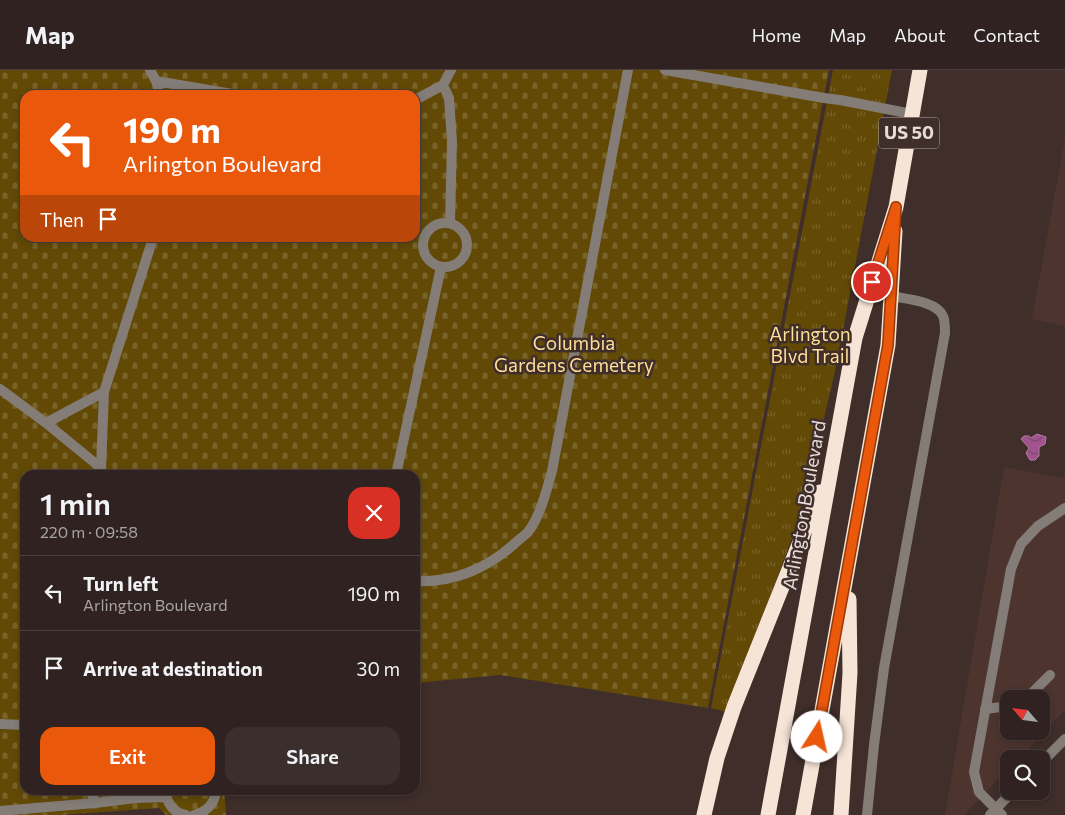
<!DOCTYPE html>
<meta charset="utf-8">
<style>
body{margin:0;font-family:Commissioner,sans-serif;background:#3b2f2d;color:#f1f3f6;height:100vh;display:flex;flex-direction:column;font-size:19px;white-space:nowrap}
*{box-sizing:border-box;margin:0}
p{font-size:16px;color:#a7a4a5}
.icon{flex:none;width:28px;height:28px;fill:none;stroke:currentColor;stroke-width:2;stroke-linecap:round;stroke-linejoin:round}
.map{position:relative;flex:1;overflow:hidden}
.drawer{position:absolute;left:20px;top:400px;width:400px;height:325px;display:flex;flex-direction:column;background:#2f2220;border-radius:15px;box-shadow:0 2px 8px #0003,0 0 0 1px #4a3f3e}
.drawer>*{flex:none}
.top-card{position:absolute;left:20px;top:20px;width:400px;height:152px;border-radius:15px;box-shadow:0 2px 8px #0003,0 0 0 1px #4a3f3e;background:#ea580c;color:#fff;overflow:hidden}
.needle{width:32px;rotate:298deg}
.fabs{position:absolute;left:1000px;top:620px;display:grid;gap:10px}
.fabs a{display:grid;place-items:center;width:50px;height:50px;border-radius:10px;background:#2f2220;box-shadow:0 2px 8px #0003,0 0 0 1px #4a3f3e;font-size:25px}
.pin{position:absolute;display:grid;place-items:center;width:42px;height:42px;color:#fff;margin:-21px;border:2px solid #fff;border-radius:50%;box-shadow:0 1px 5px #0007}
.me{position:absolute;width:55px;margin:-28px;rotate:10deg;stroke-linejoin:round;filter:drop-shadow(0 0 4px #0008)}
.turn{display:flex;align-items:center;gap:18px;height:105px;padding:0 20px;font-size:22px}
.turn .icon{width:65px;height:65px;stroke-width:2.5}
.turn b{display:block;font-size:35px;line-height:42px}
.then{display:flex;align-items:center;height:48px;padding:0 20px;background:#0003;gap:10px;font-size:19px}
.round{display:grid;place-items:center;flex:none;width:52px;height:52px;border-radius:15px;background:#3b2f2d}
.overview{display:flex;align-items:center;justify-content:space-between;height:85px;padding:0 20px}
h1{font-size:30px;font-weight:600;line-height:38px}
.cta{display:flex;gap:10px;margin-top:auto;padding:10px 20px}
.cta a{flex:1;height:58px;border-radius:15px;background:#ea580c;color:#fff;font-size:20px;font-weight:600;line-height:58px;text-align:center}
.cta a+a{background:#3b2f2d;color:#f1f3f6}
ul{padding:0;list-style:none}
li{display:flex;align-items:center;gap:15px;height:75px;padding:0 20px;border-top:1px solid #4a3f3e}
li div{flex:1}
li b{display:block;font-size:19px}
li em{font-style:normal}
header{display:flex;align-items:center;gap:30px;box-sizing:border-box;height:70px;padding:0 25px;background:#2f2220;border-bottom:1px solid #4a3f3e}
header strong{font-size:24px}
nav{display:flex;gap:28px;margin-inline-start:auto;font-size:18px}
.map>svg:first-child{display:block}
</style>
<header>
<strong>Map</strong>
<nav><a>Home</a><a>Map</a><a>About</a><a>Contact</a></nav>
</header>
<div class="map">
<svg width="1065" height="745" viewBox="0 0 1065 745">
<defs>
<pattern id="cemetery-stones" width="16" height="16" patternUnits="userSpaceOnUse" patternTransform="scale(1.25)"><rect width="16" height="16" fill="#624906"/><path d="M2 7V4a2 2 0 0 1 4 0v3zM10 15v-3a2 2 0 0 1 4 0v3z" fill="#78632a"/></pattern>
<pattern id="park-tufts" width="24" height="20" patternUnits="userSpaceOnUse" patternTransform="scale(1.25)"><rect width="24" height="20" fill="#624906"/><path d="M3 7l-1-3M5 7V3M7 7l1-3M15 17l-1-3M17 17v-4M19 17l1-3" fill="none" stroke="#78632a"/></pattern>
<pattern id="water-waves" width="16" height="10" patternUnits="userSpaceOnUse" patternTransform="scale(1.25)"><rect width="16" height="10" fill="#a2538e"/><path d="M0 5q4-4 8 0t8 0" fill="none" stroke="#784b6b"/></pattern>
</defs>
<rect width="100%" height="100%" fill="#3f2e2a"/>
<path fill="#4d342f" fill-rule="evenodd" d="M1065 68V256L1032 249Z
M1004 397 1064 408 1065 404V640L1018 689H1009V698L964 745H945ZM1009 629H1041V661H1009Z"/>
<path fill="url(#cemetery-stones)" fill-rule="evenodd" d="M0 0H829L708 638 500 605 415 613V405H25V720H224L226 745H166L159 738 60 745H0ZM25 25H415V168H25Z"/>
<path fill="url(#park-tufts)" d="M833 0H892L836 297 813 395 792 468 727 642 711 638Z"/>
<path fill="url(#water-waves)" stroke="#b77ca4" d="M1037 364 1046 367 1045 374 1039 377V386L1035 390H1030L1026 383 1029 378 1021 369 1024 366H1029L1031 368Z"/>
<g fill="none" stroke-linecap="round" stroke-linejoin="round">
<path stroke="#847d77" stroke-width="10" d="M150 0 156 11
M665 0 824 28 840 30 912 44
M443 15 449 28 452 71 450 153
M160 25 156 11 238 25
M415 30 443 15 451 0
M423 175a22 22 0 1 1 44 0a22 22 0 1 1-44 0Z
M0 319 46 353 101 398 103 405
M46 353 104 322
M101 398 104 322 153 168
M396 405 441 197
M415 511C452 513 486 499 513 475 518 470 524 466 528 462 540 447 547 419 552 401L628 0
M1026 629 1050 605
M985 639 1009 636
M0 654 25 655
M91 720 95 733 135 728 166 727
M165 720C167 733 173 743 186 745
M0 741 95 733
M194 745C207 742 215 733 216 720
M1002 745 979 722 974 702 1011 499 1021 474 1038 456 1065 438"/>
<path stroke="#847d77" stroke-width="10" d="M1041 693 1065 669
M867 745 874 675 884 598 945 263C945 257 945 251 943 246 937 231 905 229 891 226
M990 745 1013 721"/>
<path stroke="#f6e4d6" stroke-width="15" d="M704 745 717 688 734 637 820 422
M768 745 855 268 896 137 920 0
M803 745 888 275 895 161
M841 745 850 603 849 529"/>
</g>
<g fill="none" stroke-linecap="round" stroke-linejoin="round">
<defs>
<path id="route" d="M817 667 888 275 896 137 872 212"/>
</defs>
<use href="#route" stroke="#983908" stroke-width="12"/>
<use href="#route" stroke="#ea580c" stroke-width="9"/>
</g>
<g text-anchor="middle" stroke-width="5" stroke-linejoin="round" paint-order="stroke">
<rect fill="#3f2e2a" stroke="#b5a8a4" stroke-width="1" x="879" y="47.5" width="60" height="31" rx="4"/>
<g font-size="18" font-weight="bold" fill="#e7dcd9">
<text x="909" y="69">US 50</text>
</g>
<g font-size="19" fill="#ffde98" stroke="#3f2e2a">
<text x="810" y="271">Arlington<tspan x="810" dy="22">Blvd Trail</tspan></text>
<text x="574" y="280">Columbia<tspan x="574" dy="22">Gardens Cemetery</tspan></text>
</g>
<g font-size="19" fill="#e7dcd9" stroke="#3f2e2a">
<text transform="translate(804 435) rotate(-80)" y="7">Arlington Boulevard</text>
</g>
</g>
</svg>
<div class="fabs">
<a><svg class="needle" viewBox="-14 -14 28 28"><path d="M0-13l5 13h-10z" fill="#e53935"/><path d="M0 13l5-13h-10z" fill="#a7a4a5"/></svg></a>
<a><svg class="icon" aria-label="search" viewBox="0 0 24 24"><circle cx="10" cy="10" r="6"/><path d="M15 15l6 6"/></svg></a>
</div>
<div class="pin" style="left:872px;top:212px;background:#d93025"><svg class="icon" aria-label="arrive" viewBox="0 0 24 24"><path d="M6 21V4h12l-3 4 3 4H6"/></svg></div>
<svg class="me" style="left:817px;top:667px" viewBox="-20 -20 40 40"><circle r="19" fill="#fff"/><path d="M0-13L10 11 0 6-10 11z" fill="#ea580c"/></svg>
<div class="top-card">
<div class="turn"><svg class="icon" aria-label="left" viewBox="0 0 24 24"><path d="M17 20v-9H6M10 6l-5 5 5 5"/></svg><div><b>190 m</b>Arlington Boulevard</div></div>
<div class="then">Then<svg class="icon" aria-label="arrive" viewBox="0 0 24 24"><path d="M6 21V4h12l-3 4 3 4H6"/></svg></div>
</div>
<section class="drawer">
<div class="overview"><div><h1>1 min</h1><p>220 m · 09:58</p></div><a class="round" style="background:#d93025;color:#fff"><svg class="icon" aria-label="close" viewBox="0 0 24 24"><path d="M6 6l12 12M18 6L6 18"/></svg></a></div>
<ul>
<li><svg class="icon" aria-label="left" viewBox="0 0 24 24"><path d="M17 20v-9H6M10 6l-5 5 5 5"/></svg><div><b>Turn left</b><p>Arlington Boulevard</p></div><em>190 m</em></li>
<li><svg class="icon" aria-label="arrive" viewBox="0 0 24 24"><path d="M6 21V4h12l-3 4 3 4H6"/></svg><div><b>Arrive at destination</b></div><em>30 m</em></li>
</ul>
<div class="cta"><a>Exit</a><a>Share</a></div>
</section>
</div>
